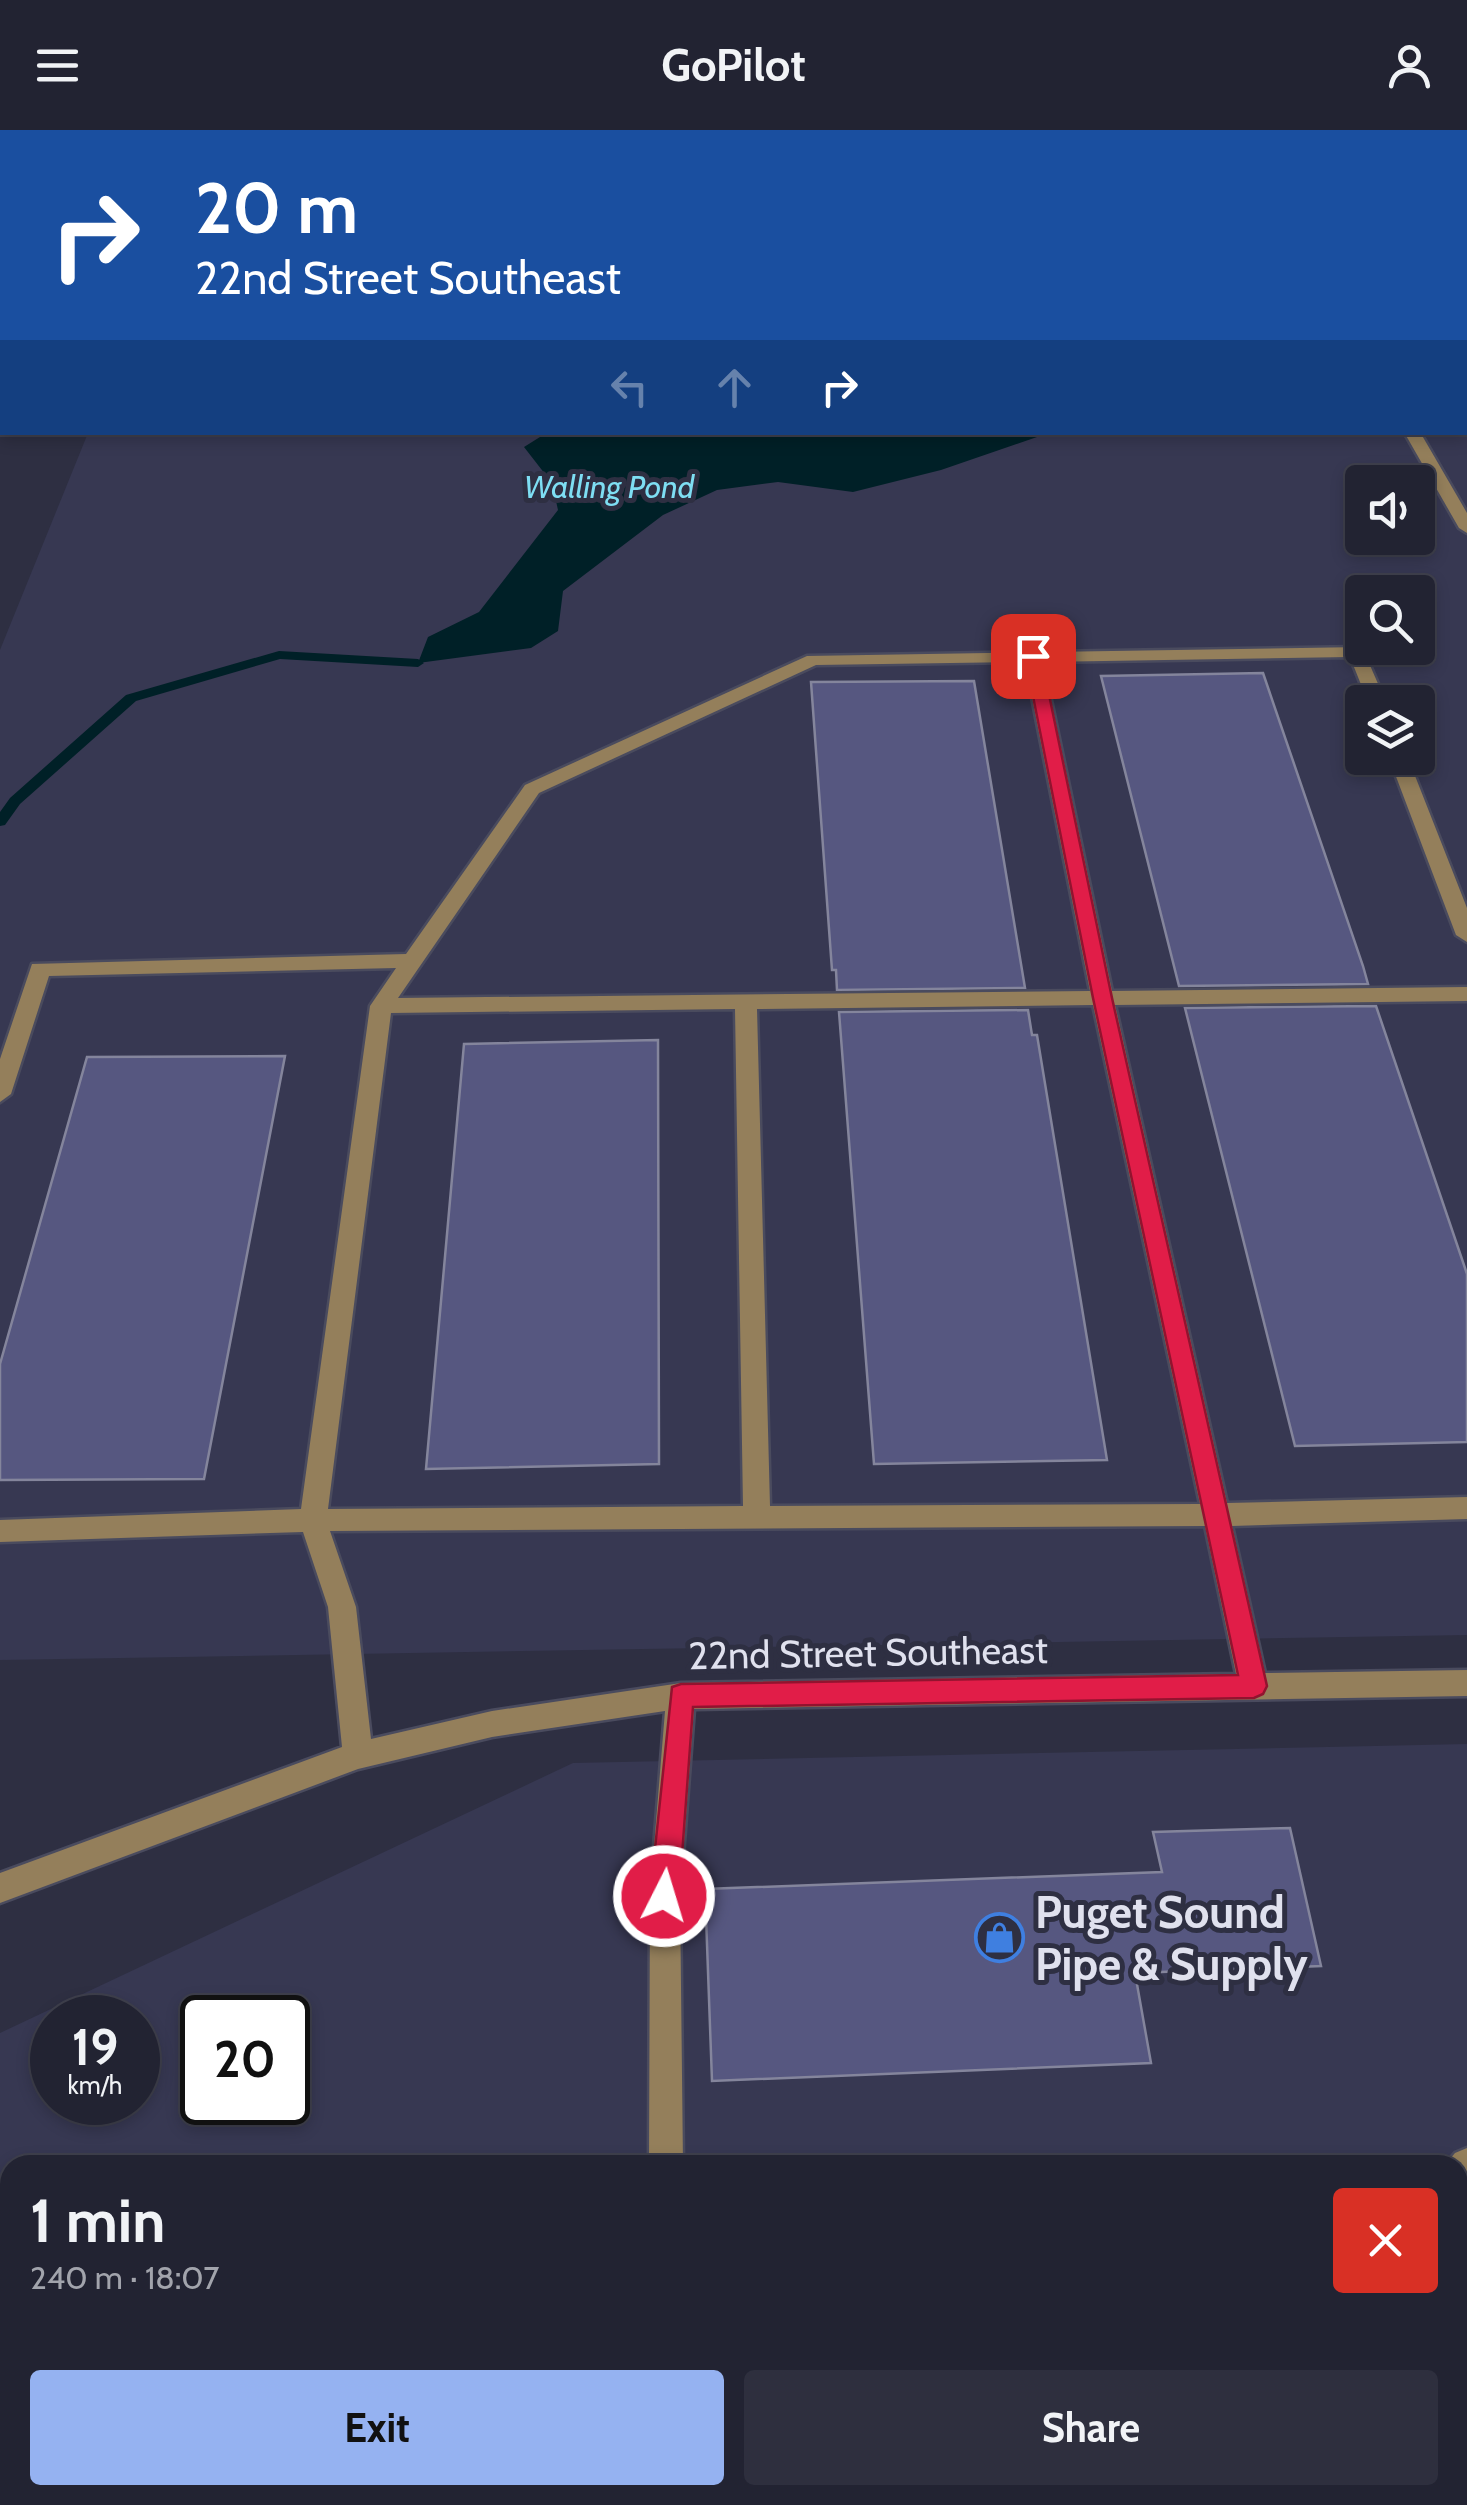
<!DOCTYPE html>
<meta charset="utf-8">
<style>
body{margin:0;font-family:Cabin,sans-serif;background:#2e2f3e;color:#f1f3f6;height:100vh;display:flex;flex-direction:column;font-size:38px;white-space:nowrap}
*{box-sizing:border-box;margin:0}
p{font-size:32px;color:#a2a4ac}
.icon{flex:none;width:55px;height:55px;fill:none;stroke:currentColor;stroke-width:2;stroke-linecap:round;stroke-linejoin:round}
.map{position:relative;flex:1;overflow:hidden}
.drawer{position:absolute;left:0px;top:2025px;width:1468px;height:350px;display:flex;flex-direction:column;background:#222332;border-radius:30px 30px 0 0;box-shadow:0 5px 15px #0003,0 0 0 2px #3f404d}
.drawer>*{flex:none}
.banner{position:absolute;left:0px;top:0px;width:1468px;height:305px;box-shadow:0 5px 15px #0003,0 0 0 2px #3f404d;background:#1a4fa0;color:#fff;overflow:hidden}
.controls{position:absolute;left:1345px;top:335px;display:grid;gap:20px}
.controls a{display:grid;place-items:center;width:90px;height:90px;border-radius:10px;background:#222332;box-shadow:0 5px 15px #0003,0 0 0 2px #3f404d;font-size:50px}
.speed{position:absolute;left:30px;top:1865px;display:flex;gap:20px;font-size:50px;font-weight:700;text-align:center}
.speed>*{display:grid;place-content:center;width:130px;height:130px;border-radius:50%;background:#222332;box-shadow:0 5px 15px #0003,0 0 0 2px #3f404d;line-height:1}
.speed small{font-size:25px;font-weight:400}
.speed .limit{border:5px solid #111;border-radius:15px;background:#fff;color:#111}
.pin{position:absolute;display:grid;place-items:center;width:85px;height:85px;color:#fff;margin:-42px;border-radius:20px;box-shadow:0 5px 15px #0006}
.me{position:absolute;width:110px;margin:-55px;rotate:5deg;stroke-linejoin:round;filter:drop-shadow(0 0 8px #0008)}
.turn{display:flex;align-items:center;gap:35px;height:210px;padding:0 30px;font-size:45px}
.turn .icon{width:130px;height:130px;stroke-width:2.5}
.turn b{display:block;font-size:70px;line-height:85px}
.lanes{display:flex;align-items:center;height:95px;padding:0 30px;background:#0003;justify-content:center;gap:50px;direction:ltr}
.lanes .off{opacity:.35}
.round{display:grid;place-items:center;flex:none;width:105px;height:105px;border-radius:10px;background:#2e2f3e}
.overview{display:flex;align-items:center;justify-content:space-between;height:170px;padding:0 30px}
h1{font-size:60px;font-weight:800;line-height:75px}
.primary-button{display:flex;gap:20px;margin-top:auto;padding:20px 30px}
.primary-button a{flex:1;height:115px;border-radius:10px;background:#95b2f1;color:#111;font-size:40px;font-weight:800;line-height:115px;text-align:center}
.primary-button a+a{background:#2e2f3e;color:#f1f3f6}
header{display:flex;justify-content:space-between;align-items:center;height:130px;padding:0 30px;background:#222332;font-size:45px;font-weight:800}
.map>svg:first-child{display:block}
</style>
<header><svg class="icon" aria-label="menu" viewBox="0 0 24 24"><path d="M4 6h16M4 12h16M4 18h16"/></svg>GoPilot<svg class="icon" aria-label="person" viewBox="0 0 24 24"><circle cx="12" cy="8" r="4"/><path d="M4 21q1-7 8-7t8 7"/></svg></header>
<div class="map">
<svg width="1467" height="2375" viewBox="0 0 1467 2375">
<rect width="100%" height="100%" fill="#2e2f42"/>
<path fill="#373852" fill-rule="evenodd" d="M211 0H1467V1505L0 1530V520L88 303 1465 302V2ZM1362 352H1418V408H1362ZM1362 462H1418V518H1362ZM1362 572H1418V628H1362Z
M1467 1614V2375H0V1903L573 1633ZM52 1888H138V1972H52ZM202 1888H288V1972H202ZM10 2035H1458V2365H10Z"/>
<path fill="#002027" d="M756 0H1441L766 2Z
M548 302H1039V303L1037 307 941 340 853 362 778 352 717 360 663 385 563 461 558 501 531 518 418 533 428 507 479 482 558 380 552 353 524 317Z"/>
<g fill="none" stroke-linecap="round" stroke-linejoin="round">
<path fill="#002027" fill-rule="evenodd" d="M279 521 418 529 424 533 418 537 280 529 136 571 20 674 5 695 0 696V682L10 668 126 565Z"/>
</g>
<path fill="#565780" stroke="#84859c" stroke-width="2.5" d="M1263 543 1363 836 1368 854 1179 856 1101 546Z
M974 551 1025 858 837 860 836 840H832L811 552Z
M1376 876 1467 1144V1312L1295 1316 1185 878Z
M1028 880 1032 905H1037L1107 1330 874 1334 839 882Z
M658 910 659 1334 426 1339 464 914Z
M285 926 204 1349 0 1350V1234L87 927Z
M1290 1698 1321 1836 1135 1843 1151 1933 712 1951 705 1759 1162 1742 1153 1702Z"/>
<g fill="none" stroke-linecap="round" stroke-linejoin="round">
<defs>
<path id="minor" d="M268 0H280V2H268Z
M0 41H2V49H0Z
M1465 222H1467V232H1465Z
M2 279V294L0 295V280Z
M1404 302H1420L1467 383V403L1459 398Z
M1362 517 1386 572H1368L1350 527 1043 532 1112 861 1467 857V871L1115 875 1227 1373 1467 1367V1389L1232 1396 1265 1543 1467 1540V1566L694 1579 680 1766 683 2035H649L650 1766 665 1581 492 1607 358 1639 0 1773V1743L342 1617 328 1477 303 1402 0 1412V1390L301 1379 370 876 396 838 49 846 11 964 0 972V929L32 834 406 824 525 655 807 526ZM1025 532 1090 861 398 868 539 663 816 535ZM1093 875 1200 1374 770 1376 757 879ZM735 879 743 1376 328 1379 391 883ZM1205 1396 1236 1544 681 1553 492 1581 371 1609 356 1477 330 1401Z
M1389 628H1408L1467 778V812L1456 805Z
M1467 2018V2057L1458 2061V2035H1445L1455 2023Z"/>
</defs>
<use href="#minor" stroke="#4a4b5e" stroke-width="5"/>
<use href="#minor" fill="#947f5b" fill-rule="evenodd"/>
</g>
<path fill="#e11d48" stroke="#92132f" stroke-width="2.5" d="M1033 521 1041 526 1112 868 1267 1556 1263 1564 1254 1568 693 1577 679 1766 674 1776 664 1780 655 1776 650 1766 672 1557 681 1554 1238 1545 1093 868 1025 526Z"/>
<defs>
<symbol id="shop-ring" viewBox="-11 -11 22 22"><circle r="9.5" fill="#2e2f42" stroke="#3f7fe0" stroke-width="1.5"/><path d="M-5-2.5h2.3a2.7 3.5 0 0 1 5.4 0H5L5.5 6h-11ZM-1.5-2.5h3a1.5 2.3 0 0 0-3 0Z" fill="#3f7fe0"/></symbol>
</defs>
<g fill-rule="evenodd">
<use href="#shop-ring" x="972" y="1780" width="55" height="55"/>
</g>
<g text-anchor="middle" stroke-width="10" stroke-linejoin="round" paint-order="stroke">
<g font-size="32" font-style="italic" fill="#7edef3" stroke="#2e2f42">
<text x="609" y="368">Walling Pond</text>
</g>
<g font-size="38" fill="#e0e1ee" stroke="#2e2f42">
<text transform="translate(868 1523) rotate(-1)" y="13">22nd Street Southeast</text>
</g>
<g font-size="45" font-weight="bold" fill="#e0e1ee" stroke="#2e2f42" text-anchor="start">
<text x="1035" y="1798">Puget Sound<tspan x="1035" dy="52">Pipe &amp; Supply</tspan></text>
</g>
</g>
</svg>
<div class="controls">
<a><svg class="icon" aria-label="sound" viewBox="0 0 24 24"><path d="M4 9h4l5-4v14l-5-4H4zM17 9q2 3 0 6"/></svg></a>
<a><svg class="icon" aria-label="search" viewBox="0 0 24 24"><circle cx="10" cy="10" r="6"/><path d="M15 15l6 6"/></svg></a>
<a><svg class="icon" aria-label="layers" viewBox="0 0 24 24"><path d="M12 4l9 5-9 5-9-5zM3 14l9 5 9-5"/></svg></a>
</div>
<div class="speed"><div>19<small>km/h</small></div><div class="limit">20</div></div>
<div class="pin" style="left:1033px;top:526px;background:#d93025"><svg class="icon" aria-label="arrive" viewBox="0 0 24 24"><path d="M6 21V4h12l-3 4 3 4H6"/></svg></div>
<svg class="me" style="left:664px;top:1766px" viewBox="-20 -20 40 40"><circle r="17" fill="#e11d48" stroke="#fff" stroke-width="3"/><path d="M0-11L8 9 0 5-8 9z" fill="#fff"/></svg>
<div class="banner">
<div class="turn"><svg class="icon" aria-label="right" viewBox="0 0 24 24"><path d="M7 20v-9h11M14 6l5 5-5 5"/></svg><div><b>20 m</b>22nd Street Southeast</div></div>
<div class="lanes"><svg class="icon off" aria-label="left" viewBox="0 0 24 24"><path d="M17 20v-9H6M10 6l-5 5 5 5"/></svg><svg class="icon off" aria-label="ahead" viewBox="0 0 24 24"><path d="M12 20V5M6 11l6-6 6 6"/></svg><svg class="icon" aria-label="right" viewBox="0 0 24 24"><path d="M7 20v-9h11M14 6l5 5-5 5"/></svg></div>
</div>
<section class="drawer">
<div class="overview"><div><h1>1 min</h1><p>240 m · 18:07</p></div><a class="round" style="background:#d93025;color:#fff"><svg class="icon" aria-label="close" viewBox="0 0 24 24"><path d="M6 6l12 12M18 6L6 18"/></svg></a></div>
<div class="primary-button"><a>Exit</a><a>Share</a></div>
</section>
</div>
